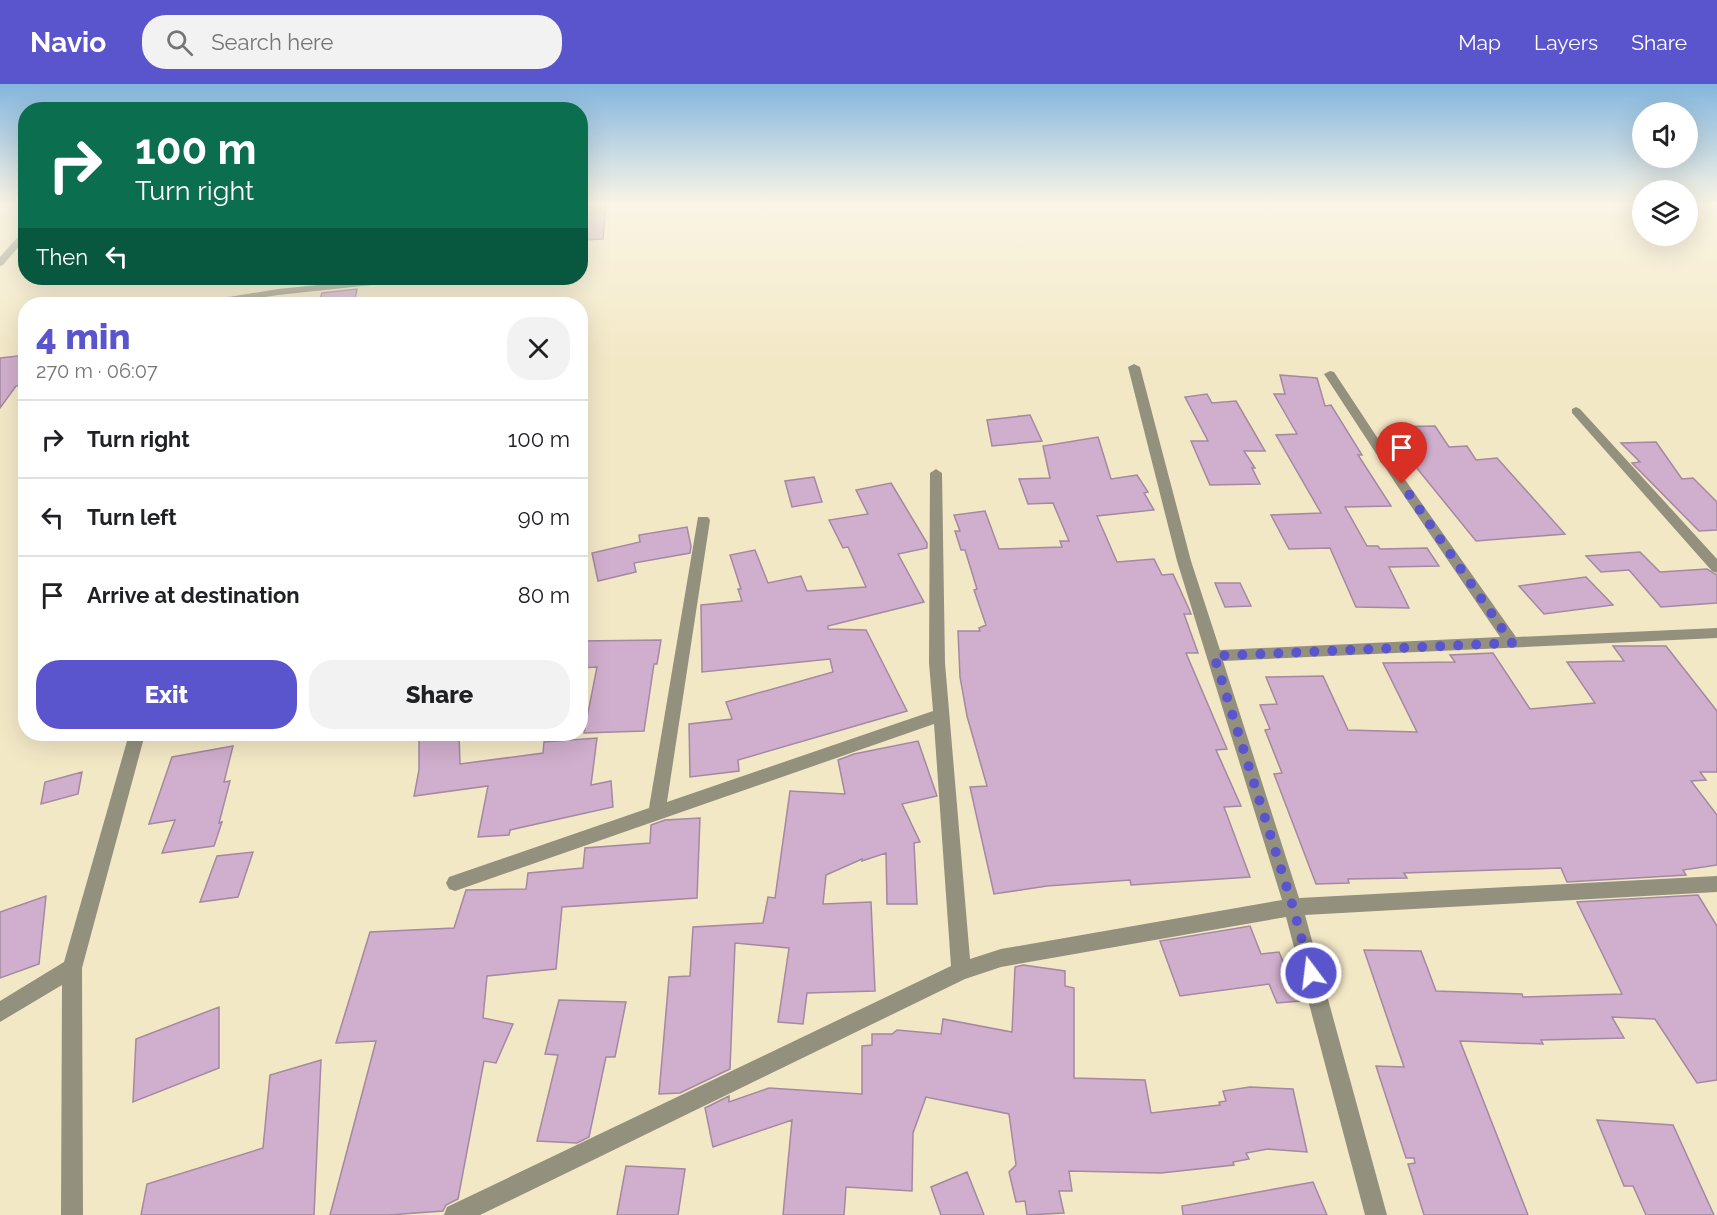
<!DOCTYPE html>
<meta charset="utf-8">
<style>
body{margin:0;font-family:Raleway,sans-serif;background:#f2f2f2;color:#202124;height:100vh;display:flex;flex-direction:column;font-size:22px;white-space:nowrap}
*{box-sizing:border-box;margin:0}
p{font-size:20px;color:#757577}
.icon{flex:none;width:33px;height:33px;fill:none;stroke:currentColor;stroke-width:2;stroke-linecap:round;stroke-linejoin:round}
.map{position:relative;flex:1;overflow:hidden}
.details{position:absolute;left:18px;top:213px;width:570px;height:444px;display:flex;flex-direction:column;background:#fff;border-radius:24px;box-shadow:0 6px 24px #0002}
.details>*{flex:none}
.banner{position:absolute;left:18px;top:18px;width:570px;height:183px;border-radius:24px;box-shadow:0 6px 24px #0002;background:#0b6e4f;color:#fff;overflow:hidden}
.fabs{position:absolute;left:1632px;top:18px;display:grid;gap:12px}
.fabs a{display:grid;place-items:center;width:66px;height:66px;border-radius:50%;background:#fff;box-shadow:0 6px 24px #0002;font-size:30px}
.pin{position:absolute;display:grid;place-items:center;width:51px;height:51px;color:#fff;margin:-62px -26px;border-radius:50% 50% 50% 0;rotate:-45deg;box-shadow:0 0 6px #0007}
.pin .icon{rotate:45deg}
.me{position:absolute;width:66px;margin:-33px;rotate:345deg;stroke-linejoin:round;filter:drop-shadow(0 0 4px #0008)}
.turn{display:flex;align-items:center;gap:21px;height:126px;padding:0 18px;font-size:27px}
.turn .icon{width:78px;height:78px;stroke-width:2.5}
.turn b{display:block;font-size:42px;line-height:51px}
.then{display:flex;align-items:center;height:57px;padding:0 18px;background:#0003;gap:12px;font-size:22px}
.round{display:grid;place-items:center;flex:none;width:63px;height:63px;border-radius:24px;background:#f2f2f2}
.headline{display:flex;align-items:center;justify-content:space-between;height:102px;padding:0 18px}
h1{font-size:36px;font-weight:800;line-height:45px;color:#5b55cd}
.primary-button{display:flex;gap:12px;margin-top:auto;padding:12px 18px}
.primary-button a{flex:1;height:69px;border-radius:24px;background:#5b55cd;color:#fff;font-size:24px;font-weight:800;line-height:69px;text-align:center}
.primary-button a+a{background:#f2f2f2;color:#202124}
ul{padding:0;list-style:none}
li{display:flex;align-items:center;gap:18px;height:78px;padding:0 18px;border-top:2px solid #e0e0e0}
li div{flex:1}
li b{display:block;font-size:22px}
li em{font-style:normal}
header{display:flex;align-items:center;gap:36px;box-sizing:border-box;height:84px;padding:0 30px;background:#5b55cd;color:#fff}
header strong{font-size:28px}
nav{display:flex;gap:33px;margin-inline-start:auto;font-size:21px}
.search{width:420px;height:54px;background:#f2f2f2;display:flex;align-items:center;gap:15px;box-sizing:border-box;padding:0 21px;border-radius:24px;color:#757577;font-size:22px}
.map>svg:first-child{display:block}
</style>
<header>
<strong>Navio</strong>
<div class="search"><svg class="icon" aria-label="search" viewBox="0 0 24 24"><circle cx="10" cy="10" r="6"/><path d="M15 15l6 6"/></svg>Search here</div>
<nav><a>Map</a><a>Layers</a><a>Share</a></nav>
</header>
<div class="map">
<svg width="1717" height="1131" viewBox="0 0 1717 1131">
<rect width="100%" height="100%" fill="#f3e8c6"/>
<path fill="#d0aecd" stroke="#a389a1" stroke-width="1.5" d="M580 120H606L603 155 580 156Z
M357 205 354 220H318L322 209Z
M26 271V301L16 302 0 324V274Z
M1280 291 1317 294 1325 322 1331 321 1362 371H1358L1391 422 1345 423 1367 462H1378L1380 465 1427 464 1439 482 1389 483 1409 524 1356 523 1330 464 1289 465 1271 431 1321 429 1276 351 1297 350 1274 310H1285Z
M1207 310 1212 319 1236 317 1265 367H1244L1255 384H1252L1260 400 1210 401 1191 357H1208L1185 313Z
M1030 331 1042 357 992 362 987 336Z
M1435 342 1449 363 1467 362 1476 376 1497 374 1565 450 1476 457 1403 367 1388 343Z
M1098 353 1111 395 1137 391 1148 408 1144 409 1154 426 1097 432 1117 478 1154 475 1162 491 1173 490 1189 525 1191 530H1184L1198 569H1186L1227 665 1216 666 1241 722 1224 723 1250 793 1131 801 1130 796 1047 802 994 810 970 703 987 702 967 632 960 593 958 547H980L979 544 986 541 974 506 977 505 965 466H961L955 447H960L954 431 985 427 999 465 1062 463 1060 457H1069L1053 419 1028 420 1019 395 1050 394 1043 362Z
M1656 358 1682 395 1693 394 1717 418V446L1699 447 1632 379 1640 378 1621 359Z
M814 393 822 418 792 423 785 397Z
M891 399 927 459V464L898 470 924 518 828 542V545L866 546 907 627 738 676 739 687 690 693 689 640 732 635 726 618 833 588 830 575 702 588 701 521 742 517 738 505H741L730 471 755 466 768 499 801 492 807 507 866 503 848 463 843 464 829 436 868 430 856 406Z
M687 443 691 462 690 469 634 479 636 488 598 497 592 469 640 458 639 451Z
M1640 468 1660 488 1707 485 1717 491V519L1661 523 1629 486 1601 488 1586 472Z
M1586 493 1613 521 1544 530 1519 502Z
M1215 499H1240L1251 522 1225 523Z
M661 556 657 580H654L644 647 584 649 597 583 580 584V557Z
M1613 562H1666L1717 627V688H1700L1706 696 1691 697 1717 731V781L1683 786 1686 791 1567 798 1561 784 1404 789 1407 794 1348 795 1349 799 1316 800 1274 690 1282 689 1265 646 1270 645 1260 621 1277 620 1266 593 1323 592 1348 646 1417 648 1383 579 1455 578 1450 571 1493 569 1530 625 1595 619 1567 578 1624 577Z
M419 650H459L460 680 543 669 544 658 597 654 591 701 611 697 613 723 510 746 509 751 478 753 488 702 414 712 419 686Z
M918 657 937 712 902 720 920 758 914 759 917 820H887L886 769 862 777V775L826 791 823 820 871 818 875 907 807 909 803 940 778 938 789 864 735 859 730 985 680 1009 659 1010 669 893 690 892 693 843 763 839 768 813 775 814 790 707 845 710 838 676 854 670Z
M233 662 224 698 230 697 219 739 222 738 214 762 162 769 175 736 149 740 172 673Z
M82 688 78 710 41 720 45 698Z
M700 734 697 814 562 823 556 885 487 892 483 934 513 940 496 979 484 977 458 1115 446 1121 443 1127 389 1131H330L376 957 336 959 370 848 454 844 466 806 526 805 528 789 583 784 585 764 650 759 651 741 665 736Z
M253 768 238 813 200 818 217 772Z
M1698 811 1717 842V996L1697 999 1655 935 1612 933 1624 954 1541 956 1543 960 1460 957 1528 1131H1424L1408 1080 1415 1079 1414 1074H1406L1376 982 1404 983 1364 866 1421 867 1436 907 1522 910 1523 913 1622 910 1577 818Z
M46 812 39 880 0 894V828Z
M1250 842 1261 870 1279 868 1300 917 1277 919 1269 900 1180 912 1160 857Z
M1023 881 1065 887V902L1074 904V994L1145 996 1151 1029 1220 1021 1219 1018 1226 1017 1223 1007 1250 1003 1293 1005 1307 1068 1268 1065 1246 1069 1249 1075 1233 1078 1234 1081 1161 1089 1069 1087 1072 1107H1059L1064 1129 1027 1131 1025 1117 1016 1118 1009 1088 1016 1081 1009 1030 926 1013 913 1049 912 1107 846 1103 844 1131H783L792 1036 713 1063 705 1024 729 1012V1018L769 1004 862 1010V962L872 961V950H892L897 946 941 950 943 935 1012 948 1015 883Z
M559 916 626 918 615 973H606L589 1053 577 1059 537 1057 558 971 545 970Z
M219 923V984L133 1018 136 955Z
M321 976 314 1131H141L147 1100 263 1064 270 991Z
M1597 1036 1673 1041 1714 1131H1646L1633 1102H1624Z
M626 1082 685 1085 678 1131H617Z
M967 1088 984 1131H941L931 1103Z
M1313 1098 1327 1131H1183L1182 1122Z"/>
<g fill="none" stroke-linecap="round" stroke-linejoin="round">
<path fill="#94907e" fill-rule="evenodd" d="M26 144V154L3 181 0 182V173Z
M386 194H414L409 197 278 211 220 220H199L204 217 278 205Z
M1134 280 1140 283 1191 477 1220 566 1500 553 1398 403 1324 290 1330 287 1334 288 1406 397 1516 553 1717 544V554L1223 577 1299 814 1717 792V808L1305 831 1387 1131H1365L1286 833 1001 883 965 895 480 1131H444L447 1123 951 882 934 640 455 807 449 805 446 799 449 793 649 724 698 433H708L710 436 667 718 933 627 929 579 930 389 936 385 942 389 945 579 970 875 1001 865 1282 816 1177 477 1128 283Z
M1576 323 1580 325 1717 475V489L1712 487 1572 329V325Z
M129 650H145L82 884 83 1131H61L62 901 0 938V917L64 878Z"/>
</g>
<linearGradient id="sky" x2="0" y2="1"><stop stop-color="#83b6de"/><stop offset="0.43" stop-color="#faf5e5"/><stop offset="1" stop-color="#faf5e5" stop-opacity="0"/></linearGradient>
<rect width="1717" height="278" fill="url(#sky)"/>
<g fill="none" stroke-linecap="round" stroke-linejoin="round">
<path stroke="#5b55cd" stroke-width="10" stroke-dasharray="0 18" d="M1311 889 1293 823 1214 572 1512 559 1402 400"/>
</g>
</svg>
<div class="fabs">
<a><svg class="icon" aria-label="sound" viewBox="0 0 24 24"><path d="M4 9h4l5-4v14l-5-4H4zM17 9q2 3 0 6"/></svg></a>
<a><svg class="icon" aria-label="layers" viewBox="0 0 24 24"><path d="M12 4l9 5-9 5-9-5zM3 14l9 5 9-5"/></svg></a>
</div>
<div class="pin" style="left:1402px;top:400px;background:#d93025"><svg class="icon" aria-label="arrive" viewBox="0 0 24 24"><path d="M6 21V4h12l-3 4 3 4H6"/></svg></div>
<svg class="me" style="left:1311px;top:889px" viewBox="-20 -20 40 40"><circle r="17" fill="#5b55cd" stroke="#fff" stroke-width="3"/><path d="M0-11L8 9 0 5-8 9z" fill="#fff"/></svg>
<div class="banner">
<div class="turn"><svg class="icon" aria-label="right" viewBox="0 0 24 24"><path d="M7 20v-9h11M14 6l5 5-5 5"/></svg><div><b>100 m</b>Turn right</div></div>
<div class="then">Then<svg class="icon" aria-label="left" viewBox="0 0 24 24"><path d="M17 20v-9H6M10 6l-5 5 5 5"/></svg></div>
</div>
<section class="details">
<div class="headline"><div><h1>4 min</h1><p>270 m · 06:07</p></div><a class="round"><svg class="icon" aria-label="close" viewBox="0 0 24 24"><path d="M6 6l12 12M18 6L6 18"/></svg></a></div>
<ul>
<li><svg class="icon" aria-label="right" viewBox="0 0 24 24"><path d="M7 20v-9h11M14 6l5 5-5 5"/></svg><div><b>Turn right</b></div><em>100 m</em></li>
<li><svg class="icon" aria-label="left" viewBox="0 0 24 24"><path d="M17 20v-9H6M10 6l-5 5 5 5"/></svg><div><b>Turn left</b></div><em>90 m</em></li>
<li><svg class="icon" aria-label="arrive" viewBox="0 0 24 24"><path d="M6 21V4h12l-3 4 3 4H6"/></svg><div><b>Arrive at destination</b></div><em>80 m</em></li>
</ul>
<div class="primary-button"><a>Exit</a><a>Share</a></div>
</section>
</div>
